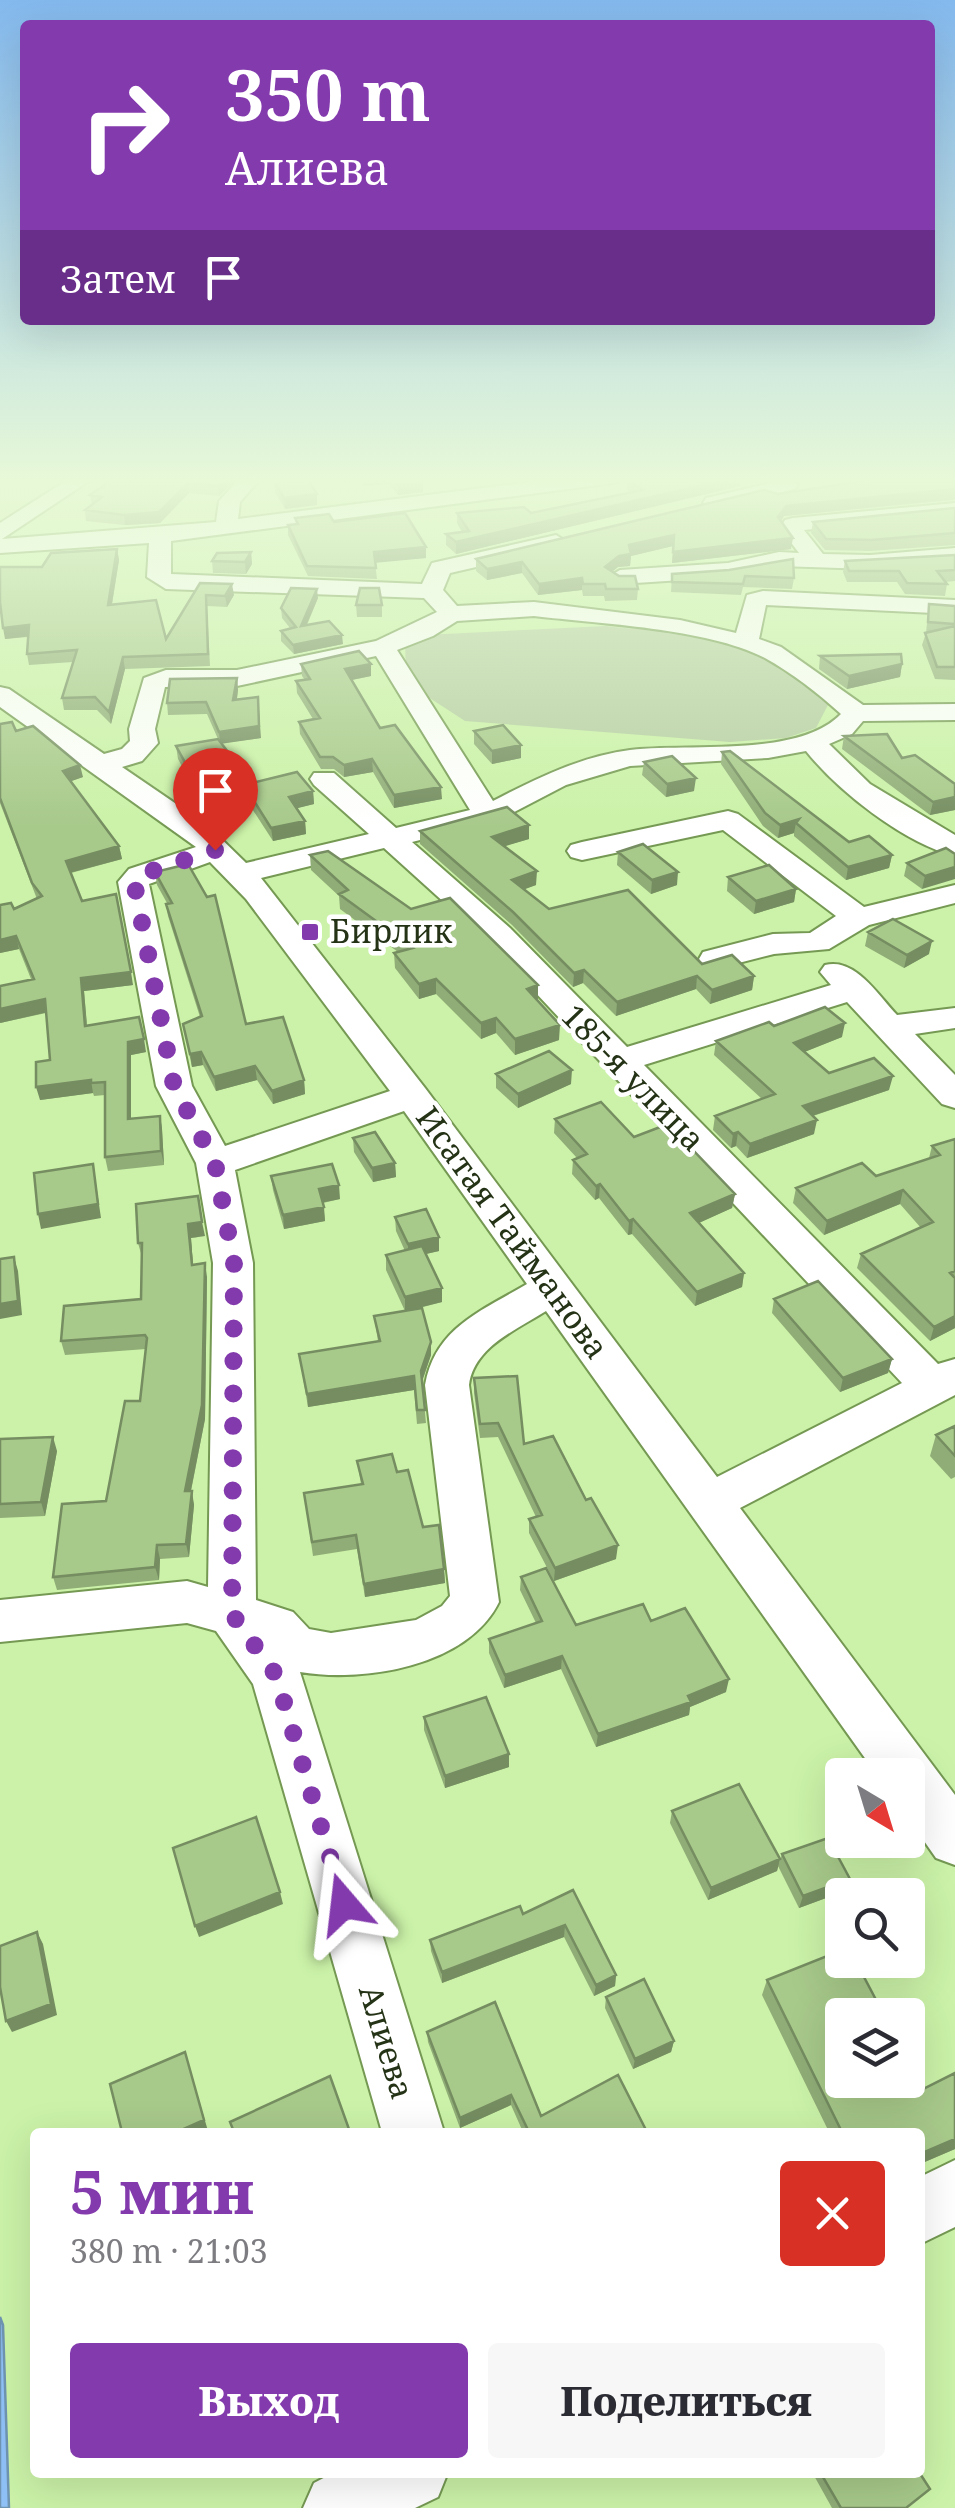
<!DOCTYPE html>
<html lang="ru">
<meta charset="utf-8">
<style>
body{margin:0;font-family:"Noto Serif",serif;background:#f7f7f7;color:#2b2b33;height:100vh;display:flex;flex-direction:column;font-size:38px;white-space:nowrap}
*{box-sizing:border-box;margin:0}
p{font-size:32px;color:#7c7c81}
.icon{flex:none;width:55px;height:55px;fill:none;stroke:currentColor;stroke-width:2;stroke-linecap:round;stroke-linejoin:round}
.map{position:relative;flex:1;overflow:hidden}
.details{position:absolute;left:30px;top:2128px;width:895px;height:350px;display:flex;flex-direction:column;background:#fff;border-radius:10px;box-shadow:0 10px 40px #0002}
.details>*{flex:none}
.guide{position:absolute;left:20px;top:20px;width:915px;height:305px;border-radius:10px;box-shadow:0 10px 40px #0002;background:#833aac;color:#fff;overflow:hidden}
.needle{width:65px;rotate:142deg}
.fabs{position:absolute;left:825px;top:1758px;display:grid;gap:20px}
.fabs a{display:grid;place-items:center;width:100px;height:100px;border-radius:10px;background:#fff;box-shadow:0 10px 40px #0002;font-size:50px}
.pin{position:absolute;display:grid;place-items:center;width:85px;height:85px;color:#fff;margin:-102px -42px;border-radius:50% 50% 50% 0;rotate:-45deg;box-shadow:0 0 10px #0007}
.pin .icon{rotate:45deg}
.me{position:absolute;width:110px;margin:-55px;rotate:343deg;stroke-linejoin:round;filter:drop-shadow(0 0 8px #0008)}
.turn{display:flex;align-items:center;gap:35px;height:210px;padding:0 40px;font-size:45px}
.turn .icon{width:130px;height:130px;stroke-width:2.5}
.turn b{display:block;font-size:70px;line-height:85px}
.then{display:flex;align-items:center;height:95px;padding:0 40px;background:#0003;gap:20px;font-size:38px}
.round{display:grid;place-items:center;flex:none;width:105px;height:105px;border-radius:10px;background:#f7f7f7}
.head{display:flex;align-items:center;justify-content:space-between;height:170px;padding:0 40px}
h1{font-size:60px;font-weight:800;line-height:75px;color:#833aac}
.button{display:flex;gap:20px;margin-top:auto;padding:20px 40px}
.button a{flex:1;height:115px;border-radius:10px;background:#833aac;color:#fff;font-size:40px;font-weight:800;line-height:115px;text-align:center}
.button a+a{background:#f7f7f7;color:#2b2b33}
.map>svg:first-child{display:block}
</style>
<div class="map">
<svg width="955" height="2508" viewBox="0 0 955 2508">
<rect width="100%" height="100%" fill="#cbf2a8"/>
<path fill="#b6cda3" d="M606 626C650 631 696 631 738 645 771 656 799 678 828 695L829 703 816 728 786 738 730 742 465 721 422 693 406 670 405 643 425 635Z"/>
<path fill="#8fc0f6" stroke="#6f95b2" stroke-width="2.5" d="M0 2317 3 2325 9 2508H0Z"/>
<g fill="none" stroke-linecap="round" stroke-linejoin="round">
<defs>
<path id="minor" d="M72 477H95L2 539 216 522 219 501 241 477H262L240 502 238 519 569 477H624L614 483 171 541V574L422 584 432 563 556 535 567 542 564 547 450 573 443 590 457 606 534 602 680 620 736 633 747 595 763 591 955 600V614L766 605 759 639 781 647 863 705 955 704V720L863 721 852 734 829 744 870 784 955 835V856C904 843 839 792 806 751L768 758 630 766 566 785 497 821 412 842 510 928 627 1047 831 985 820 972 825 965C855 957 878 995 897 1015L955 1008V1028L915 1034 955 1075V1108L942 1104 847 1002 644 1065 938 1364 955 1359V1395L740 1508 955 1795V1865L936 1858 908 1818V1775H877L546 1311C516 1330 474 1347 469 1385L499 1602C468 1666 364 1683 300 1672L444 2132H382L253 1684 216 1631 187 1623 0 1642V1600L187 1581 208 1587 213 1263 196 1163 156 1086 118 882 129 869 196 847 0 707V687L9 689 104 754 122 749 130 741 129 729 144 678 166 670H237L376 641 437 612 424 598 166 589 147 577 149 543 0 553V523ZM534 616C600 624 707 628 765 658 792 673 818 693 841 714 799 758 688 743 630 750 582 756 535 779 493 801L397 650 433 636 457 621ZM376 656 470 810 396 828 334 773H314L310 779 314 785 369 834 246 863 207 825 122 767 142 761 158 743 155 729 165 687 237 686ZM384 848 488 942 902 1383 717 1477 425 1088 261 878ZM210 862 246 899 390 1091 225 1146 192 1086 149 884ZM404 1111 527 1284C481 1311 435 1328 425 1385L450 1596 442 1606 416 1620 331 1633 309 1629 293 1612 256 1600 253 1263 235 1170Z
M788 479 798 485 795 489 714 509 703 503 706 498Z
M955 503V515L804 530 823 554 870 555 955 548V562L870 569 779 566 728 577 620 584 608 577 620 570 728 563 779 552 799 553 780 528 785 520 793 518Z
M728 811 738 814 864 907 955 885V903L869 925 829 949 774 954 715 969 703 966 699 959 703 952 773 934 810 933 836 916 723 830 582 860 571 857 567 851 571 845 582 842Z
M955 2160V2227L920 2244V2177Z
M335 2472H448L438 2497 415 2508H303L314 2483Z"/>
</defs>
<use href="#minor" stroke="#759953" stroke-width="4"/>
<use href="#minor" fill="#fff" fill-rule="evenodd"/>
</g>
<path fill="#90ad77" d="M239 477 219 496 189 493 160 523 125 525 86 521 85 510 92 505 90 495 131 481Z
M339 477H419L423 492 398 495 389 484 364 486 360 480 343 483Z
M741 477 740 486 456 554 446 545V534L462 532 457 523V513H531L630 493 627 490V480Z
M856 477H955V500L784 516 781 521 791 549 672 563 673 546 631 556 630 566 618 567 612 572 638 589 637 600 605 601 604 596H583L582 590 538 595 522 573 487 580 476 571V559L778 494 857 482Z
M274 481 317 505 285 509 275 492Z
M955 508V545L870 551 825 550 811 533 813 522Z
M295 518 334 522 426 558 375 562 377 579 308 576 288 535V525L296 524Z
M117 549 119 560 112 604 166 639 200 583 234 595 227 607 207 606 210 666 125 669 111 724 97 710H64L62 698 73 662 29 665 27 654 28 637 5 639 42 567Z
M251 552 252 564 246 574 213 573 212 561Z
M955 555V581L945 582 947 584 945 596 905 594 897 582H847L843 572 845 561Z
M672 574 794 578 792 589 743 587 741 595 671 592Z
M318 598 307 625 343 644 294 654 281 641V631L290 628 282 618 281 608Z
M929 604 955 606V680L935 679 922 645 926 633Z
M356 605H382V617H357Z
M820 656 902 664 900 677 847 689 819 669Z
M301 664H371V676L352 680 380 728 442 799 394 808 373 772 344 777 334 769H321L300 734 299 722 313 719 297 693 296 681 305 680 302 676Z
M237 678 238 690 237 699 261 738 222 743 252 783 313 791 314 804 297 808 305 821 306 834 273 841 245 798 216 805 197 778 189 779 178 759 176 746 218 739 207 714 168 715 167 703Z
M0 724 16 731 83 777 71 781 119 846 122 859 71 873 82 901 133 985 84 991 87 1025 146 1052 131 1055V1119L160 1116 162 1129 164 1165 108 1171 105 1157V1095L94 1096 93 1093 40 1100 50 1060 46 1013 0 1023 31 979 19 949 0 953V905L14 909 37 899 0 803Z
M474 731 521 745V758L492 764 474 744Z
M844 736 902 758 955 784V810L930 815 842 749Z
M722 752 849 842 892 855 889 868 846 880 794 836V833L778 838 763 826 721 764Z
M644 762 694 791 666 797 642 775Z
M529 825V839L504 846 536 885 524 889 549 909 702 964 754 976 752 990 710 1004 696 989 616 1016 583 983 573 987 512 925 420 844V831Z
M946 848 922 889 904 876 907 863Z
M618 852 677 885 651 894 617 865Z
M310 855 537 1000 559 1040 515 1055 496 1033 481 1039 436 994 419 999 395 968 394 953 398 952 340 909 339 896 311 870Z
M155 872 246 1024 304 1080 305 1094 273 1104 257 1080 216 1091 203 1065 192 1067 183 1024 200 1017 168 916 166 904 167 903 157 885Z
M728 877 796 889 794 902 754 914 727 891Z
M868 932 929 954 904 968 865 946Z
M774 1026 842 1037 804 1052 829 1073 889 1090 813 1116 814 1134 747 1158 736 1146 731 1148 713 1130 715 1116 762 1099 714 1055 716 1041Z
M496 1074 571 1084 518 1108 496 1088Z
M555 1119 634 1137 735 1194 732 1208 698 1223 744 1273 742 1287 695 1306 632 1234 628 1235 599 1198 595 1200 572 1174 573 1160 577 1158 554 1133Z
M353 1138 395 1163 396 1177 373 1182 354 1152Z
M955 1139V1328L930 1341 857 1268 861 1254 921 1228 900 1204 824 1235 793 1203 796 1188 876 1176 929 1158 932 1146Z
M271 1176 340 1199 323 1203 325 1221 284 1229 273 1190Z
M395 1217 439 1251 426 1254 442 1288V1302L408 1311 431 1355 422 1382 426 1423 417 1424 414 1390 308 1407 299 1354 378 1341 374 1316 405 1311 386 1270V1255L405 1251 396 1231Z
M205 1236 191 1238 193 1265 207 1277 205 1419 191 1491 194 1505 189 1557 160 1559 159 1580 57 1590 53 1577 106 1501 140 1401 146 1349 65 1355 61 1341 141 1299 142 1257 138 1243Z
M774 1299 892 1359 888 1373 840 1392 772 1313Z
M474 1378 524 1444 616 1559 554 1581 529 1533V1519L536 1517 498 1437 480 1438 474 1393Z
M955 1426V1477L951 1479 930 1456 936 1435Z
M0 1439 57 1451 45 1516 0 1518Z
M357 1461 397 1472 444 1569 445 1583 365 1597 357 1549 313 1556 304 1493 361 1484Z
M521 1577 576 1625 651 1621 726 1692 690 1707 689 1715 596 1747 561 1669 504 1688 489 1653V1639L536 1623 520 1590Z
M424 1717 509 1754V1767L445 1788 424 1730Z
M672 1811 780 1859 777 1871 708 1900 670 1823Z
M782 1854 845 1891 799 1908 778 1866Z
M573 1890 616 1975 615 1986 594 1996 564 1937 442 1983 431 1951 430 1940 523 1914Z
M767 1980 923 2089 955 2073V2149L920 2164V2132H829L762 1995Z
M606 1997 674 2041 671 2052 633 2069 605 2008Z
M427 2032 541 2116 647 2132H523L511 2105 460 2128 428 2042Z
M812 2472H919L906 2508H832Z"/>
<path fill="#758d61" d="M228 477H239L219 496 218 486Z
M343 477H360V480L343 483Z
M363 477H389V484L364 486Z
M469 477H494V478L469 481Z
M741 477 740 486 456 554V542Z
M423 482V492L398 495V485Z
M188 483 189 493 160 523 125 525 124 515Z
M955 489V499L784 516 776 528 778 517 786 506Z
M317 494V505L285 509 284 498Z
M674 535 673 546 631 556 630 566 618 567 604 578 605 567 629 545Z
M793 538 791 549 672 563 673 552Z
M426 547V558L374 563V552Z
M117 549 119 560 110 616 108 605Z
M251 552 252 564 246 574 245 562Z
M522 562V573L487 580V569Z
M582 578V590L538 595 539 584Z
M232 584 234 595 227 607 225 596Z
M317 589 318 598 302 635 301 626Z
M29 625 31 636 5 639 3 628Z
M342 635 343 644 294 654 293 645Z
M123 657 125 669 111 724 109 712Z
M371 664V676L346 681 345 669Z
M902 664 900 677 847 689 849 676Z
M237 678 238 690 235 711 233 700Z
M258 697 261 738 220 744 219 732Z
M521 745V758L492 764V751Z
M372 759 373 772 344 777V765Z
M80 765 83 777 66 783 63 771Z
M195 765 197 778 189 779 187 766Z
M696 778 694 791 666 797 667 784Z
M244 785 245 798 216 805 214 792Z
M441 787 442 799 394 808V795Z
M313 791 314 804 290 810 289 797Z
M955 797V810L930 815 933 802Z
M799 819 796 823 794 833 778 838 780 825Z
M305 821 306 834 273 841 271 828Z
M529 825V839L492 850V837Z
M119 846 122 859 69 873 66 861Z
M892 855 889 868 846 880 848 867Z
M955 867V879L922 889 925 876Z
M537 871 536 885 512 894V880Z
M678 872 677 885 651 894 652 880Z
M796 889 794 902 754 914 756 901Z
M16 936 19 949 0 953V940Z
M932 941 929 954 904 968 907 955Z
M584 970 583 983 573 987 574 973Z
M131 972 133 985 84 991 88 1039 81 978Z
M697 976 696 989 616 1016 617 1002Z
M754 976 752 990 710 1004 712 990Z
M436 979V994L419 999V984Z
M538 985V1000L527 989Z
M45 999 48 1012 0 1023V1009Z
M496 1018V1033L481 1039V1023Z
M845 1023 842 1037 792 1057 794 1043Z
M560 1025 559 1040 515 1055V1039Z
M144 1039 146 1052 131 1055V1133L128 1119V1042Z
M201 1052 203 1065 192 1067 190 1054Z
M255 1066 257 1080 216 1091 214 1077Z
M572 1070 571 1084 518 1108V1094Z
M893 1076 889 1090 800 1120 803 1106Z
M91 1080 93 1093 40 1100 36 1087Z
M304 1080 305 1094 273 1104 272 1091Z
M160 1116 162 1129 164 1165 161 1151Z
M817 1120 814 1134 747 1158 750 1144Z
M738 1132 736 1146 731 1148 733 1134Z
M395 1163 396 1177 373 1182 372 1168Z
M93 1164 101 1218 41 1229 38 1214Z
M600 1184 599 1198 595 1200 596 1186Z
M339 1185 340 1199 320 1203 319 1189Z
M903 1190 900 1204 824 1235 827 1221Z
M735 1194 732 1208 688 1228 690 1213Z
M324 1207 325 1221 284 1229 283 1215Z
M633 1219 632 1234 628 1235 629 1221Z
M202 1222 205 1236 191 1238 194 1279 188 1224Z
M439 1237V1251L408 1258V1244Z
M14 1257 18 1271 22 1315 0 1319V1304Z
M205 1263 207 1277 205 1419 188 1505 185 1491Z
M744 1273 742 1287 695 1306 697 1292Z
M442 1288V1302L405 1311V1297Z
M955 1316V1328L930 1341 934 1327Z
M431 1342V1355L421 1384V1371Z
M892 1359 888 1373 840 1392 843 1378Z
M414 1376V1390L308 1407 307 1394Z
M53 1437 57 1451 45 1516 41 1502Z
M192 1491 194 1505 189 1557 186 1544Z
M157 1545 160 1559 159 1580 155 1567Z
M618 1545 616 1559 554 1581 555 1568Z
M444 1569 445 1583 365 1597 364 1584Z
M562 1656 561 1669 504 1688 505 1675Z
M729 1679 726 1692 690 1707 689 1715 596 1747 598 1734Z
M509 1754V1767L445 1788V1776Z
M780 1859 777 1871 708 1900 711 1888Z
M850 1879 845 1891 799 1908 803 1896Z
M280 1892 283 1904 199 1937 195 1926Z
M565 1925 564 1937 442 1983V1972Z
M37 1932 43 1944 57 2015 12 2032 6 2021Z
M616 1975 615 1986 594 1996 596 1985Z
M674 2041 671 2052 633 2069 635 2059Z
M185 2052 208 2131 204 2132H177Z
M511 2095V2105L460 2128V2118Z
M955 2139V2149L920 2164V2154Z"/>
<path fill="#a7c98a" stroke="#758d61" stroke-width="2.5" d="M135 477H228L218 486 188 483 159 512 124 515 85 510 102 497 90 495 114 478 131 481Z
M306 477 317 494 284 498 274 481Z
M391 477H419L423 482 398 485Z
M643 477H738L456 542 446 534 469 531 457 513 524 507 531 513 643 490 627 480Z
M864 477H955V489L786 506 778 517 793 538 673 552 674 535 629 545 631 554 619 556 605 567 619 576H635L638 589H606L605 584H583L582 578 539 584 522 562 487 569 476 559 764 490 778 494 869 480Z
M955 508V533L872 540 826 539 813 522Z
M405 513 426 547 374 552 376 568 307 566 288 525 298 524 295 518 329 514 334 522Z
M117 549 108 605 156 600 166 639 200 583 232 584 225 596 206 595 208 654 123 657 109 712 95 697 62 698 77 650 27 654 29 625 3 628 0 602V567H42L51 553Z
M251 552 245 562 212 561 217 553Z
M955 555V570L937 571 947 584 907 583 899 571H849L845 561Z
M793 559 794 578 745 576 743 584 672 582V574L729 570Z
M291 588 317 589 301 626 329 621 342 635 293 645 281 631 296 627 281 608Z
M360 588H379L382 605H356Z
M929 604 955 606V624L928 622Z
M955 626V667H937L925 633Z
M359 651 371 664 345 669 380 728 395 725 441 787 394 795 372 759 344 765 333 757H320L299 722 320 718 296 681 310 679 301 664Z
M901 654 902 664 849 676 820 656Z
M237 678 233 700 258 697 259 726 219 732 206 702 167 703 170 679Z
M12 722 16 731 33 726 80 765 63 771 119 846 66 861 82 901 116 894 131 972 81 978 85 1026 139 1017 144 1039 128 1042V1119L160 1116 161 1151 105 1157V1082L91 1083V1080L36 1087V1062L50 1060 45 999 0 1009V986L34 979 16 936 0 940V905L11 903 14 909 42 896 32 883 0 798V724Z
M503 725 521 745 492 751 474 731Z
M887 734 902 758 915 755 955 784V797L933 802 844 736Z
M218 739 252 783 297 772 313 791 289 797 305 821 271 828 244 785 214 792 195 765 187 766 176 746Z
M730 751 849 842 869 836 892 855 848 867 796 823 799 819 780 825 765 813 722 752Z
M672 756 696 778 667 784 644 762Z
M507 807 529 825 492 837 537 871 512 880 549 909 628 890 702 964 732 955 754 976 712 990 697 976 617 1002 584 970 574 973 513 912 420 831Z
M643 844 678 872 652 880 618 852Z
M946 848 955 854V867L925 876 907 863Z
M328 851 411 909 450 898 538 985 527 989 560 1025 515 1039 496 1018 481 1023 436 979 419 984 394 953 413 948 339 894 348 890 310 855Z
M188 864 207 897 215 895 246 1024 283 1017 304 1080 272 1091 255 1066 214 1077 201 1052 190 1054 183 1024 202 1016 166 904 172 903 155 872Z
M769 865 796 889 756 901 728 877Z
M893 919 932 941 907 955 868 932Z
M825 1007 845 1023 794 1043 829 1073 874 1058 893 1076 803 1106 817 1120 750 1144 738 1132 733 1134 715 1116 775 1094 716 1041 769 1022 774 1026Z
M549 1051 572 1070 518 1094 496 1074Z
M601 1102 634 1137 668 1124 735 1194 690 1213 744 1273 697 1292 633 1219 629 1221 600 1184 596 1186 573 1160 587 1154 555 1119Z
M375 1132 395 1163 372 1168 353 1138Z
M955 1139V1271L950 1273 955 1278V1316L934 1327 861 1254 933 1222 903 1190 827 1221 796 1188 862 1163 876 1176 940 1155 932 1146Z
M93 1164 98 1204 38 1214 34 1173Z
M332 1164 339 1185 319 1189 324 1207 283 1215 271 1176Z
M198 1196 202 1222 188 1224 192 1265 205 1263 202 1405 185 1491H192L186 1544 157 1545 155 1567 53 1577 62 1504 106 1501 125 1401H140L147 1338 145 1335 61 1341 64 1306 141 1299 142 1243H138L136 1204Z
M426 1209 439 1237 408 1244 395 1217Z
M422 1246 442 1288 405 1297 386 1255Z
M14 1257 18 1301 0 1304V1259Z
M818 1281 892 1359 843 1378 774 1299Z
M422 1308 431 1342 421 1371 425 1410H417L414 1376 307 1394 299 1354 380 1341 374 1316Z
M517 1376 524 1444 553 1436 586 1500 591 1498 618 1545 555 1568 529 1519 542 1515 498 1423 480 1424 474 1378Z
M955 1426V1456L936 1435Z
M53 1437 41 1502 0 1504V1439Z
M392 1454 397 1472 408 1470 423 1527 439 1525 444 1569 364 1584 356 1535 312 1542 304 1493 363 1484 357 1461Z
M546 1568 576 1625 643 1604 651 1621 685 1608 729 1679 688 1696 691 1702 598 1734 562 1656 505 1675 489 1639 542 1621 521 1577Z
M486 1697 509 1754 445 1776 424 1717Z
M739 1784 780 1859 711 1888 672 1811Z
M256 1817 280 1892 195 1926 173 1848Z
M828 1838 850 1879 803 1896 782 1854Z
M573 1890 616 1975 596 1985 565 1925 442 1972 430 1940 520 1906 523 1914Z
M37 1932 51 2004 6 2021 0 1987V1946Z
M842 1950V1960H855L884 2015H842V2080H908V2059L923 2089 955 2073V2139L920 2154V2132H842L767 1980Z
M644 1979 674 2041 635 2059 606 1997Z
M495 2002 541 2116 618 2075 647 2132H529L511 2095 460 2118 427 2032Z
M185 2052 204 2120 177 2132H122L110 2084Z
M330 2076 350 2132H234L230 2122Z
M820 2472H919L930 2489 906 2508H841Z"/>
<linearGradient id="sky" x2="0" y2="1"><stop stop-color="#84b9ee"/><stop offset="0.58" stop-color="#e8f9d8"/><stop offset="1" stop-color="#e8f9d8" stop-opacity="0"/></linearGradient>
<rect width="955" height="828" fill="url(#sky)"/>
<g fill="none" stroke-linecap="round" stroke-linejoin="round">
<path stroke="#833aac" stroke-width="18" stroke-dasharray="0 32.4" d="M215 850 140 875 134 882 174 1086 215 1163 234 1263 232 1614 276 1675 344 1904"/>
</g>
<rect fill="#833aac" stroke="#fff" stroke-width="4" x="300" y="922" width="20" height="20" rx="5"/>
<g text-anchor="middle" stroke-width="9" stroke-linejoin="round" paint-order="stroke">
<g font-size="32" fill="#243215" stroke="#fff" text-anchor="start">
<text x="330" y="943">Бирлик</text>
</g>
<g font-size="32" fill="#243215" stroke="#fff">
<text transform="translate(633 1078) rotate(46)" y="11">185-я улица</text>
<text transform="translate(512 1233) rotate(54)" y="11">Исатая Тайманова</text>
<text transform="translate(386 2042) rotate(73)" y="11">Алиева</text>
</g>
</g>
</svg>
<div class="fabs">
<a><svg class="needle" viewBox="-14 -14 28 28"><path d="M0-13l5 13h-10z" fill="#e53935"/><path d="M0 13l5-13h-10z" fill="#7c7c81"/></svg></a>
<a><svg class="icon" aria-label="search" viewBox="0 0 24 24"><circle cx="10" cy="10" r="6"/><path d="M15 15l6 6"/></svg></a>
<a><svg class="icon" aria-label="layers" viewBox="0 0 24 24"><path d="M12 4l9 5-9 5-9-5zM3 14l9 5 9-5"/></svg></a>
</div>
<div class="pin" style="left:215px;top:850px;background:#d93025"><svg class="icon" aria-label="arrive" viewBox="0 0 24 24"><path d="M6 21V4h12l-3 4 3 4H6"/></svg></div>
<svg class="me" style="left:344px;top:1904px" viewBox="-20 -20 40 40"><path d="M0-17L14 15 0 8-14 15z" fill="#833aac" stroke="#fff" stroke-width="4"/></svg>
<div class="guide">
<div class="turn"><svg class="icon" aria-label="right" viewBox="0 0 24 24"><path d="M7 20v-9h11M14 6l5 5-5 5"/></svg><div><b>350 m</b>Алиева</div></div>
<div class="then">Затем<svg class="icon" aria-label="arrive" viewBox="0 0 24 24"><path d="M6 21V4h12l-3 4 3 4H6"/></svg></div>
</div>
<section class="details">
<div class="head"><div><h1>5 мин</h1><p>380 m · 21:03</p></div><a class="round" style="background:#d93025;color:#fff"><svg class="icon" aria-label="close" viewBox="0 0 24 24"><path d="M6 6l12 12M18 6L6 18"/></svg></a></div>
<div class="button"><a>Выход</a><a>Поделиться</a></div>
</section>
</div>
